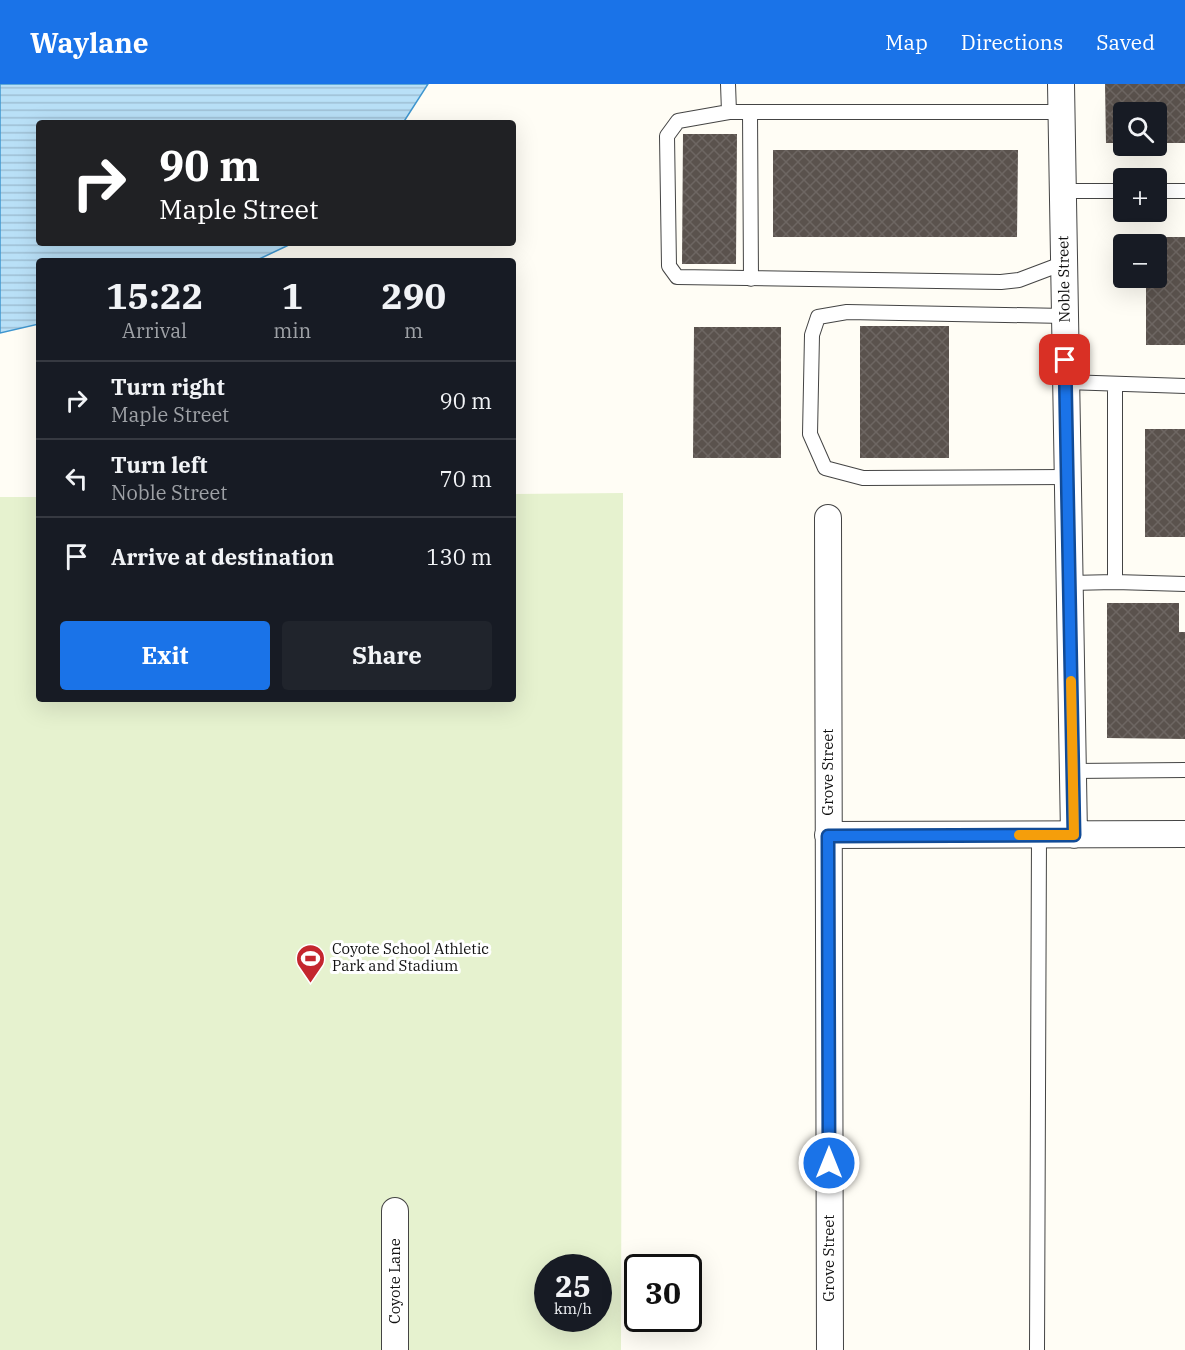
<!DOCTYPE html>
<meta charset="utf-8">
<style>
body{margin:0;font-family:"IBM Plex Serif",serif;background:#20242c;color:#f1f3f6;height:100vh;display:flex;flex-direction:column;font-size:22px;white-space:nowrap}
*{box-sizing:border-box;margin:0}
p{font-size:20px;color:#9ea1a6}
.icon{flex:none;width:33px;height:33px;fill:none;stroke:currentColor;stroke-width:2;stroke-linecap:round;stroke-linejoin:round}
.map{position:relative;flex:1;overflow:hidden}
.drawer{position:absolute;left:36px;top:174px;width:480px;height:444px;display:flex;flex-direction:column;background:#171b24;border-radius:6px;box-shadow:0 6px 24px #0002}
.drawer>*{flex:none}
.banner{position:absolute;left:36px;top:36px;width:480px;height:126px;border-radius:6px;box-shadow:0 6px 24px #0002;background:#202124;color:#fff;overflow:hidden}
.buttons{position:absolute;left:1113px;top:18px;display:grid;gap:12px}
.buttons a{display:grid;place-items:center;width:54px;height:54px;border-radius:6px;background:#171b24;box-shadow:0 6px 24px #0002;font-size:30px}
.speed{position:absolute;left:534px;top:1170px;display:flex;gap:12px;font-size:30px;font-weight:700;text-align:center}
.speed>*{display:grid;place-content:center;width:78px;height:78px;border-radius:50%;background:#171b24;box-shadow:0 6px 24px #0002;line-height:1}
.speed small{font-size:15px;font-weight:400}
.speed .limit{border:3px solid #111;border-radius:9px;background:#fff;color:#111}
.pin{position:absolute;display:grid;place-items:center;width:51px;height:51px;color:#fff;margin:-26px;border-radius:12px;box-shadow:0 3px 9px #0006}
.me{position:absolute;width:66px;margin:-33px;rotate:0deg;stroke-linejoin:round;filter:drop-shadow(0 0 4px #0008)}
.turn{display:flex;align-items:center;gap:21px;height:126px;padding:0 24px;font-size:27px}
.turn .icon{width:78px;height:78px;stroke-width:2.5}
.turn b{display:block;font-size:42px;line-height:51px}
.eta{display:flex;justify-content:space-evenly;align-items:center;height:102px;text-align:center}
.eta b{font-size:36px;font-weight:700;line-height:42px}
.primary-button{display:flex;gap:12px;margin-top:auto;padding:12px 24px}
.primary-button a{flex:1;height:69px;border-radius:6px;background:#1a73e8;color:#fff;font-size:24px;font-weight:700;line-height:69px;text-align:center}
.primary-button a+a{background:#20242c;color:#f1f3f6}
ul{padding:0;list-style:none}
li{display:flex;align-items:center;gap:18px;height:78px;padding:0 24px;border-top:2px solid #363941}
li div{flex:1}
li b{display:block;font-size:22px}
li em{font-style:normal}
header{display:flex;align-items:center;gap:36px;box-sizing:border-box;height:84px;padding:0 30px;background:#1a73e8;color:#fff}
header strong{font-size:28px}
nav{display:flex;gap:33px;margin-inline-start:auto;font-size:21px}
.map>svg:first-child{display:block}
</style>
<header>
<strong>Waylane</strong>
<nav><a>Map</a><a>Directions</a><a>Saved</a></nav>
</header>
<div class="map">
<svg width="1185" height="1266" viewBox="0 0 1185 1266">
<defs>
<pattern id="water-rules" width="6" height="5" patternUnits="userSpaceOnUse" patternTransform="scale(1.5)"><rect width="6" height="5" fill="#b9e0f7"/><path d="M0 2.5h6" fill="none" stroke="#9ebfd3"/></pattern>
<pattern id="building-cross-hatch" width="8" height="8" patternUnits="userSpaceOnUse" patternTransform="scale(1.5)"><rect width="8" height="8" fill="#5a524d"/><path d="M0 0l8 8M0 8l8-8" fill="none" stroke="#6d6662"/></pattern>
</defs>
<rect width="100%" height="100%" fill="#fffdf5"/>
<path fill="#e6f2cf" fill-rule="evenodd" d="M623 409 621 1266H0V413H39V615H513V410ZM548 1184H598V1234H548Z"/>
<path fill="url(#water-rules)" stroke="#3f96cf" stroke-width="1.5" d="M0 0H428L403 39H39V159H293L255 177H39V240L0 249Z"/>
<path fill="url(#building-cross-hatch)" d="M1105 0H1185V59H1156V28H1124V59H1106Z
M683 50H737L736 180H682Z
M773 66H1018L1017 153H773Z
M1146 153H1185V261H1146V194H1156V160H1146Z
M860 242H949V374H860Z
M694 243H781V374H693Z
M1145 345H1185V453H1145Z
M1107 519H1179V548H1185V655L1107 654Z"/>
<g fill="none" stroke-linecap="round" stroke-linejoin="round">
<defs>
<path id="lane" d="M728 0 729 28
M750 28 751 195
M1061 28H729L678 37 667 52 669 182 677 193 1001 198 1019 196 1064 179
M1062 107H1124
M1156 107H1185
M1065 232 847 228 818 233 812 251 810 350 825 384 863 394 1068 393
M1066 298 1185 302
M1115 300V498
M1070 499 1115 498 1185 500
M1073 687 1185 686
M1037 1266 1039 751"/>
<path id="street" d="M1061 0 1074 751
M828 434 830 1266
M828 751 1185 750
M395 1266V1127"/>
</defs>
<use href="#lane" stroke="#444" stroke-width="16"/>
<use href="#street" stroke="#444" stroke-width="28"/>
<use href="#lane" stroke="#fff" stroke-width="14"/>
<use href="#street" stroke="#fff" stroke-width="26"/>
</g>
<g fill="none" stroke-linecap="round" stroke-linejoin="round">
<defs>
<path id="route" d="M829 1079 828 752 1074 751 1065 276"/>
</defs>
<use href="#route" stroke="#114b97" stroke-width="15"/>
<use href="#route" stroke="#1a73e8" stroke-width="10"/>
<path stroke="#f59e0b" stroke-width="10" d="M1019 751H1074L1071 597"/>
</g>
<defs>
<symbol id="stadium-pin" viewBox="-11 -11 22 30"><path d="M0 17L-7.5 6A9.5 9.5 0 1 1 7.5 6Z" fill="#c4262e" stroke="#fff"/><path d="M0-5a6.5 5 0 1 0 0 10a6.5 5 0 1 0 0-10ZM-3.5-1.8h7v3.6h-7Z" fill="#fff"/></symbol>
</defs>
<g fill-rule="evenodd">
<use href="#stadium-pin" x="294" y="858" width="33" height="45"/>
</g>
<g text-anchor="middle" stroke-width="6" stroke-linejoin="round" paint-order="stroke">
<g font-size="15" fill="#111" stroke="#fff">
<text transform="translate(1064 195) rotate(-91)" y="5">Noble Street</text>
<text transform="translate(828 688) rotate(-90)" y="5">Grove Street</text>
<text transform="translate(829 1174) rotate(-90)" y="5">Grove Street</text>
<text transform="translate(395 1197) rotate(-90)" y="5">Coyote Lane</text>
</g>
<g font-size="15" fill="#111" stroke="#fff" text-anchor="start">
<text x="332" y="870">Coyote School Athletic<tspan x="332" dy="17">Park and Stadium</tspan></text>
</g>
</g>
</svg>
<div class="buttons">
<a><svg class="icon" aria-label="search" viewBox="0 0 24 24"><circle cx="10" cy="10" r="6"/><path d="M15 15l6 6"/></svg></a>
<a>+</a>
<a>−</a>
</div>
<div class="speed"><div>25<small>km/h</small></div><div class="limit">30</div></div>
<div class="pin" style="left:1065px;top:276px;background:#d93025"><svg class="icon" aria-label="arrive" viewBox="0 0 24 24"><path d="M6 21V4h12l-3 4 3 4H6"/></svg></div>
<svg class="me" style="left:829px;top:1079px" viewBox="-20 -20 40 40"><circle r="17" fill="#1a73e8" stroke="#fff" stroke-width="3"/><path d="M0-11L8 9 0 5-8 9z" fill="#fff"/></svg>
<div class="banner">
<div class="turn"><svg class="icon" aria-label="right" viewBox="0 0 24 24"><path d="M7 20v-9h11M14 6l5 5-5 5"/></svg><div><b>90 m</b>Maple Street</div></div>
</div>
<section class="drawer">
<div class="eta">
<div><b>15:22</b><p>Arrival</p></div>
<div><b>1</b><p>min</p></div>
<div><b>290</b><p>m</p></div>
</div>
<ul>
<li><svg class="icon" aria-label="right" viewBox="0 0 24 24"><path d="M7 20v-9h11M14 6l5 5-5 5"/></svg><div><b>Turn right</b><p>Maple Street</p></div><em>90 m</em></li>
<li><svg class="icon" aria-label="left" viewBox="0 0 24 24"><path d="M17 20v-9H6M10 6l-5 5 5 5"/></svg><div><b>Turn left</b><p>Noble Street</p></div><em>70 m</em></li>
<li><svg class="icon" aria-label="arrive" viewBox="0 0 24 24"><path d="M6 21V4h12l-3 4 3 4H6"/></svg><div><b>Arrive at destination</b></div><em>130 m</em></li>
</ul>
<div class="primary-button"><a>Exit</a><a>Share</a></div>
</section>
</div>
